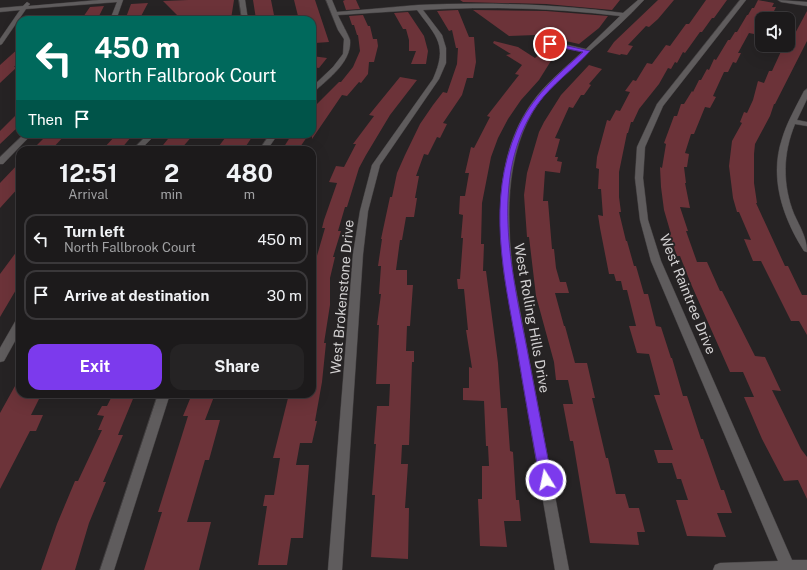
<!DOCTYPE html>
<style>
body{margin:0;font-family:"Public Sans",sans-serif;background:#252324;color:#f1f3f6;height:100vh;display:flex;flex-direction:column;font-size:15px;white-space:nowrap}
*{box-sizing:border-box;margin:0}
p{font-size:13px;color:#a0a1a3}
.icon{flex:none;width:22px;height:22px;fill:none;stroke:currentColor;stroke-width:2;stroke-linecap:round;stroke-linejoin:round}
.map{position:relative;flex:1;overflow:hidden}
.details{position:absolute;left:16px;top:146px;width:300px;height:252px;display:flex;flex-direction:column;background:#1c1a1b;border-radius:12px;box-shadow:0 4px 16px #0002,0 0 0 1px #3a383a}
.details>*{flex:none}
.guide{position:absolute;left:16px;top:16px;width:300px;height:122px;border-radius:12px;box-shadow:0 4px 16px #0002,0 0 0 1px #3a383a;background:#00695c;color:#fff;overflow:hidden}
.fabs{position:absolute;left:755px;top:12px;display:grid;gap:8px}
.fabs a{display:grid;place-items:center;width:40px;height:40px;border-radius:8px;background:#1c1a1b;box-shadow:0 4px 16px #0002,0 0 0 1px #3a383a;font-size:20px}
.pin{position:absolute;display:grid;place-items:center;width:34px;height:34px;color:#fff;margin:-17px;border:2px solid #fff;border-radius:50%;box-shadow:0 1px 4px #0007}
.me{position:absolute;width:44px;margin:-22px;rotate:350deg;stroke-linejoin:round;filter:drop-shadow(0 0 3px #0008)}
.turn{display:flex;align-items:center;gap:14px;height:84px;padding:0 12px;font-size:18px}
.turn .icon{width:52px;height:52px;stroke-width:2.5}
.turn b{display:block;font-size:28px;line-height:34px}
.then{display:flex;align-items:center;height:38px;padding:0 12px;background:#0003;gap:8px;font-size:15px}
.eta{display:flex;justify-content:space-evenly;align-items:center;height:68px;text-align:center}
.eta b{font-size:24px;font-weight:700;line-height:28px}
.cta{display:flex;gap:8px;margin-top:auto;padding:8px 12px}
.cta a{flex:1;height:46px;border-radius:12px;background:#7c3aed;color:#fff;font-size:16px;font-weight:700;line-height:46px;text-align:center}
.cta a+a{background:#252324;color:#f1f3f6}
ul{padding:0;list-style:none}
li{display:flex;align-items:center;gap:12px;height:50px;margin:0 8px 6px;padding:0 4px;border:2px solid #3a383a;border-radius:12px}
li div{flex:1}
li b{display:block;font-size:15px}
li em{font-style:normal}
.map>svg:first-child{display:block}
</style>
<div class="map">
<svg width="807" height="570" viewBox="0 0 807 570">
<rect width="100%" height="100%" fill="#262324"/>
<path fill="#6c3339" d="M188 0H234L231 19 182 20 163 1Z
M253 0H271L275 20H259V18L256 19Z
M294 0H315L329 42 315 43 312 32V20H299Z
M345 0H356L360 9 346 10 343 1Z
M460 0H620L612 10 546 4 463 2Z
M658 0H674L658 19 649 27 646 26 628 45 633 46 627 55 621 54 620 55 607 52 614 42Z
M706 0H727L714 18H712L702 32H700L685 53 683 52 677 63 675 62 671 69 668 68 659 84 639 109 633 122H631L628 133H627L619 172V197L621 212H619L626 241H627L634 266H636L644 294H648L656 326 661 327 671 358H672L683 396H687L701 439H703L721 490H724L732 513H717L726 537 687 536 676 500H688L681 479H677L672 463H658L654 450H673L654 395H660L649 354 637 353 629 326H636L627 290H623L621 281H616L614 274H609L600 228 598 215 603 216 601 189H598L599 169 596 168 597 157 607 120 610 121 616 110 620 111 630 92 625 91 633 80 636 81 647 63 652 64 666 45 670 46 686 24H689Z
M758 0 774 3 772 7H776L770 19H762V26H758L754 34 749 33 738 53H741L736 63 733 62 728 72H724L713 96 716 97 710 108 705 107 694 134H691L685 153 689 154 687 167H684L686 183H685L690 208 680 207 688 231H686L697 262H707L720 291H722L755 356 765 357 781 391 772 390 801 449 807 457V499L798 480 784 481 762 439 744 397H754L743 372H730L691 284 680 256H677L669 233 671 234 664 210 661 187 660 167 662 168 666 144 664 143 674 116H677L681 104H684L692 91 693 92 699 80H701L707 69 709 70 714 59 716 60 728 40H730L735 32H737L747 15H748L752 8H754Z
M148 3 139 20H125L131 4Z
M104 6 97 20H81L90 7Z
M458 10 469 37H474L476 62 473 78H467L462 95 443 123 447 124 440 138 437 137 428 155 424 154 416 176H419L415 198H417L414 217H406L402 240H400L396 270H407V285H413L410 326H407L406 351H414V362H412L409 445H402L401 464H408L405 508H409L408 559 371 557 375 495H372L376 444H374L377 406H389L390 384H376L379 325H377L381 294H379L381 266H378L382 239H381L390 197H392L397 173 405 155 420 124 433 105 443 92 447 93 457 64 458 48H456L452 30 449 31 437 11Z
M473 10 546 11 608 16 599 28 579 44 557 39 563 34 509 36Z
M807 11V41L775 104H774L770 116 755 144 754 154V183L757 203H756L785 266H788L802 295H807V335L799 321H791L761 261H753L744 239 751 240 739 212H737L733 198 729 166 732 141 742 123 740 122 744 112 747 113 753 100 758 81 764 83 769 71H772L784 45H788V40L791 41Z
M408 12 424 36 428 51 426 64H411L416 51H409V40L406 29H403L394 13Z
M363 15 368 26H370L373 39H377L378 46 374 62H369L368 74 361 83 359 82 347 96 342 95 312 139V109L339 82H341L353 67 360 51 358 35H357L354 25H352L349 16Z
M494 41 518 47 535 58 541 53 554 56 539 80 521 100 508 119 498 138 491 157 482 203 481 244H484L483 271H486L498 363 501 408H507L510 451 513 452 516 500H519L521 521H504L507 547 480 546 478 499H482V466H489L488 446H486L484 401 463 400V388H469V367L472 368 466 330H468L464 289H458L457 279H460L463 238H461L463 215 459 214 460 196H465L469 173H465L471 147 474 148 490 117 487 116 519 75 515 74 522 65 506 55 511 54 493 43Z
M20 47V60L14 67H17L0 83V65Z
M312 56 327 58 319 68 312 67Z
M589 65 602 69 589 84 591 85 584 95H581L573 108 569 107 555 138 560 139 555 157H558L557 161 562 162 560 173 545 171 543 201H548L552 249H554L556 268 560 282H566L569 293H555L564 326H565L575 363H587L595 398H592L606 458H608L616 494H625L629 508H639L645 532H637L639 545 590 543 573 441H570L563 404H573L568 380H556L554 362 536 296 529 237H527L524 195 527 173 539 132 544 122 561 95Z
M400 77 417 80 390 115 366 155 359 168 347 207H345L338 231H341L333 257H335L330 278V305L324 343H326L322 382 315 421H317L312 443H300L296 465H309L303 538H291L287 565H258L267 506H263L265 495H274L280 458H273L289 394H312V273L325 228H322L324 220 337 183 329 182 336 166 344 167 356 144H353L374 116 369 115Z
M20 111V125L0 144V131Z
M48 134H66L51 150H32Z
M172 134H194L180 150H159Z
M228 134H254L246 146 234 145 230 150H216Z
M292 134H309L298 150H282Z
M116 135 132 136 120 150 103 149Z
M20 162V186L0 208V183Z
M20 247V283L0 317V274Z
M20 377V394L41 395 31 415H43L36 431H30L0 489V413Z
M113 394H135L118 435H123L103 482H106L89 523 75 570H41L57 524 75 481H78L102 430H98L104 416 97 415 102 406H107Z
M192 394H215L205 420H220L209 460H205L187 522H211L199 570H144L162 512H158L188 416H183Z"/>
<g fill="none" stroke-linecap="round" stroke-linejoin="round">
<defs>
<path id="minor" d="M99 0H123L116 20H110L117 2 26 9 2 44 0 45V39L20 10 0 12V8L23 6 27 2 30 4 28 6Z
M239 0H245L248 20H242Z
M326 0H332L337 12C364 10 392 7 418 5 486 2 555 4 623 13L638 0H644C614 33 577 59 547 92 504 142 506 213 513 274L569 570H555L504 274C497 214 496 147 537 96 550 80 567 66 582 52L560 47 540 45 537 43C545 38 575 47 586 49L620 16C555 8 489 6 423 10L442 35 446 48V63L439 79 380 165 368 211 363 254 342 570H328L353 254 360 211 372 165 433 79C448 45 437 37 417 10L338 15C340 20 350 38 350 40 352 62 328 79 314 92L312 93V87L333 67 343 54 344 39 338 30Z
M740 0H746L663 106 645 147 643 178 648 220 661 261 792 560H807V570H713L715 565 720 563 778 561 651 261 640 220 635 178 637 147 657 104Z
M778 0 807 2V6L781 2Z
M807 89V99L797 120 807 122V126L795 124C783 153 782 184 794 214 800 227 807 238 807 252L804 251C783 218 769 178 782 139 787 122 796 107 804 91Z
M24 134H32L3 164H0V157Z
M148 134H156L140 150H132Z
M270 134H278L267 150H259Z
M20 319V332L4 361 0 362V348L16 320Z
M158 394H170L114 570H100Z"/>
</defs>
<use href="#minor" stroke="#423f40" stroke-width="1"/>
<use href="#minor" fill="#5f5c5d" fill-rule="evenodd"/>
</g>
<path fill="#7c3aed" stroke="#51269a" d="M550 42 590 51C573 70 552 84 537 105 488 176 512 272 527 349 535 393 544 436 552 480L551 483 546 485 542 483 540 480C532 436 524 392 517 348 504 276 486 201 517 130 531 98 557 75 583 52L548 45 547 44Z"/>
<g text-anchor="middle" stroke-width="3.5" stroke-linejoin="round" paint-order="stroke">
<g font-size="14" fill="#d2d0d1" stroke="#262324">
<text transform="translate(688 294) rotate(68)" y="5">West Raintree Drive</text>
<text transform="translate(342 297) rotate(-85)" y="5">West Brokenstone Drive</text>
<text transform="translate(532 318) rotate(80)" y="5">West Rolling Hills Drive</text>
</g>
</g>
</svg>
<div class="fabs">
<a><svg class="icon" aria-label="sound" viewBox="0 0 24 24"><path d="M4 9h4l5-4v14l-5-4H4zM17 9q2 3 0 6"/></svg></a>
</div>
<div class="pin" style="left:550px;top:44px;background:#d93025"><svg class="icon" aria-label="arrive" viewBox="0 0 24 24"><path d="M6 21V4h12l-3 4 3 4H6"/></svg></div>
<svg class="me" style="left:546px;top:480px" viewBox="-20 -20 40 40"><circle r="17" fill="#7c3aed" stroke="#fff" stroke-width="3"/><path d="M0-11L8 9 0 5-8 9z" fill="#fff"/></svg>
<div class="guide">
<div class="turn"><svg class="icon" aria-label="left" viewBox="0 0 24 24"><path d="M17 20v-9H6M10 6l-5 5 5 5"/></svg><div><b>450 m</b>North Fallbrook Court</div></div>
<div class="then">Then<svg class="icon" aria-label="arrive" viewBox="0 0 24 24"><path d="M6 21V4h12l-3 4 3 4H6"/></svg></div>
</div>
<section class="details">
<div class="eta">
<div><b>12:51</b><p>Arrival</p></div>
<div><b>2</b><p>min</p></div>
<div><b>480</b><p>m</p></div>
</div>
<ul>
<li><svg class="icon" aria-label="left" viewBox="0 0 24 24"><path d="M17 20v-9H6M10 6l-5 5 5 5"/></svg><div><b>Turn left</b><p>North Fallbrook Court</p></div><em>450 m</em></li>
<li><svg class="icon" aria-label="arrive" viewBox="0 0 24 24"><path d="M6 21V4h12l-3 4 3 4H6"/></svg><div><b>Arrive at destination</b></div><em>30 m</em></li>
</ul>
<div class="cta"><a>Exit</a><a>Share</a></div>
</section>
</div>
